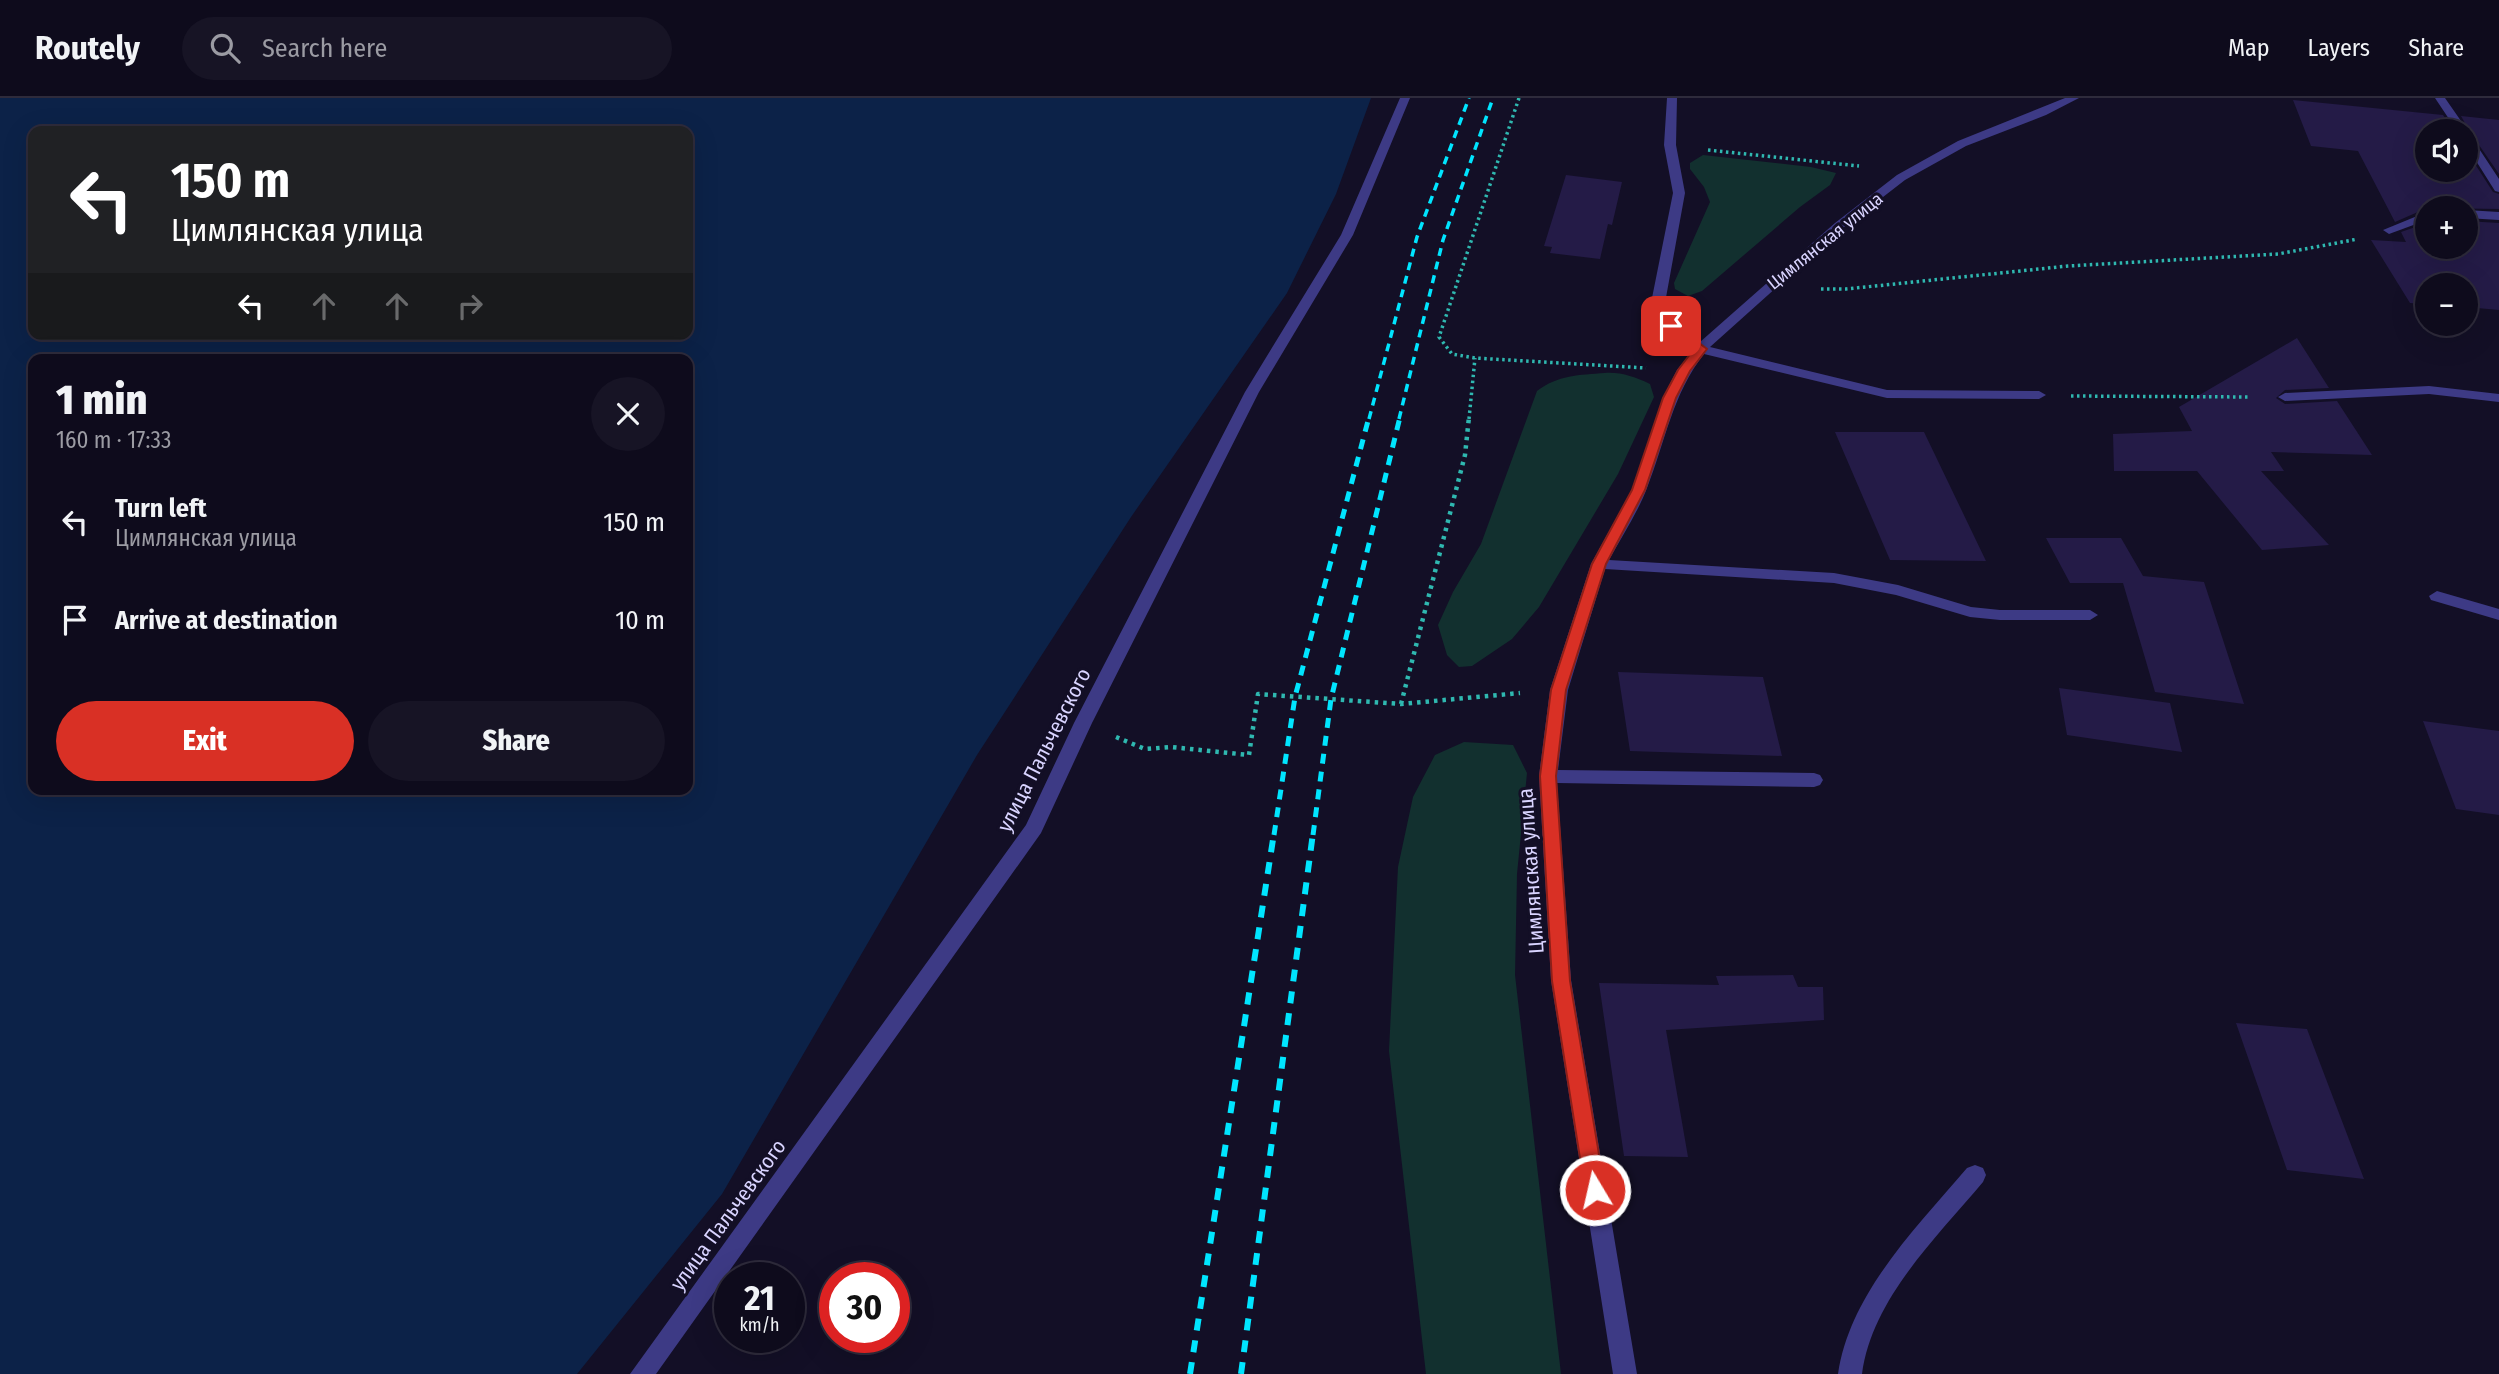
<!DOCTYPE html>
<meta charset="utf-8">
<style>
body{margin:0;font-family:"Fira Sans Condensed",sans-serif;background:#171425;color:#f1f3f6;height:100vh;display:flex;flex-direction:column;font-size:26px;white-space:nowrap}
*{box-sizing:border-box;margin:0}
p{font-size:23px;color:#9b9ba3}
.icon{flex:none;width:38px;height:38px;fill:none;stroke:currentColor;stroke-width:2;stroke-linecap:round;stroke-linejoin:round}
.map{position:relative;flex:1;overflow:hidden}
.details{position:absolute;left:28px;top:256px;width:665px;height:441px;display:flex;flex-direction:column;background:#0e0b1c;border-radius:14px;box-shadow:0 7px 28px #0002,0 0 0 2px #2e2b3b}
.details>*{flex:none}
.guide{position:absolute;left:28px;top:28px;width:665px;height:214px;border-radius:14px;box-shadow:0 7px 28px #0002,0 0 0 2px #2e2b3b;background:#202124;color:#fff;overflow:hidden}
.fabs{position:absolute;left:2415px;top:21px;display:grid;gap:14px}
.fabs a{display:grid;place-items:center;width:63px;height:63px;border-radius:50%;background:#0e0b1c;box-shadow:0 7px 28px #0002,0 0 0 2px #2e2b3b;font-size:35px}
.speed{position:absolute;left:714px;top:1164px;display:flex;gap:14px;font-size:35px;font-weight:700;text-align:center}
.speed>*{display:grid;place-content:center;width:91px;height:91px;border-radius:50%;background:#0e0b1c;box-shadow:0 7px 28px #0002,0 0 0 2px #2e2b3b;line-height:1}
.speed small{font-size:18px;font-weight:400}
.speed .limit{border:10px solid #d22;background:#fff;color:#111}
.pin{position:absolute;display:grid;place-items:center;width:60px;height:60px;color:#fff;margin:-30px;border-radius:14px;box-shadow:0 4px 10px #0006}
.me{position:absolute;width:77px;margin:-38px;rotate:351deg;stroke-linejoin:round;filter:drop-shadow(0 0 5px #0008)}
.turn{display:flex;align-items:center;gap:24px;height:147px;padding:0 28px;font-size:32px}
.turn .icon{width:91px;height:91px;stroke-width:2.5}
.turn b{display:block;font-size:49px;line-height:60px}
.lanes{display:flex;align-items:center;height:66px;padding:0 28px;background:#0003;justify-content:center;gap:35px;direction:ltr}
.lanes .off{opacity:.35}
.round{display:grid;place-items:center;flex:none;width:74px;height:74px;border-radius:37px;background:#171425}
.summary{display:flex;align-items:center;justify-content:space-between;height:119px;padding:0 28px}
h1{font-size:42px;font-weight:800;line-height:52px}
.action{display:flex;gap:14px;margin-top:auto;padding:14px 28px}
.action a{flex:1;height:80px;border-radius:42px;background:#d93025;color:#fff;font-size:28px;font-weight:800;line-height:80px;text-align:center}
.action a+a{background:#171425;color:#f1f3f6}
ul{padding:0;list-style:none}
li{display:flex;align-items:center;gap:21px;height:98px;padding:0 28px}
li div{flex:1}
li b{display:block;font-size:26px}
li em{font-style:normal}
header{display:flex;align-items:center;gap:42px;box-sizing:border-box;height:98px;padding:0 35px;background:#0e0b1c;border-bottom:2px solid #2e2b3b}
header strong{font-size:33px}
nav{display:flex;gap:38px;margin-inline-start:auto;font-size:24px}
.search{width:490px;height:63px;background:#171425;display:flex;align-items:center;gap:18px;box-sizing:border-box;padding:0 24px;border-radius:38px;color:#9b9ba3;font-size:26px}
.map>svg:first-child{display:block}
</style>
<header>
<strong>Routely</strong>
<div class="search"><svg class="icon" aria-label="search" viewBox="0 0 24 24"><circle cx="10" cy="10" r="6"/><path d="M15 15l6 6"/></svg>Search here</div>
<nav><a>Map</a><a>Layers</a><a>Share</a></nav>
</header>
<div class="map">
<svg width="2499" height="1276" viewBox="0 0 2499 1276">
<rect width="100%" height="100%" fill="#130f26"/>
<path fill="#12302f" d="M1703 57 1811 69 1836 75 1830 87 1800 109 1702 193 1688 198 1675 191 1674 185 1710 104 1704 89 1690 71V65Z
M1605 275C1621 274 1635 279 1650 286L1654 299 1618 376 1539 509 1512 541 1472 568 1459 569 1447 557 1438 527 1453 494 1481 446 1537 293C1558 277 1579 277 1605 275Z
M1464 644 1513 647 1527 675 1517 776 1515 877 1561 1276H1426L1389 953 1398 769 1413 699 1435 657Z"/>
<path fill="#0c2248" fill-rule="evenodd" d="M0 0H1371L1336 96 1287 195 1131 419 977 657 722 1096 577 1276H0ZM33 33H688V236H33ZM33 261H688V691H33Z"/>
<path fill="#241b47" d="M2293 2 2443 17 2454 33H2427V72H2466V52L2493 94 2499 96V111L2427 110 2395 124 2358 53 2311 48Z
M2461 18 2499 22V76L2470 34Z
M1566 77 1622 84 1612 127 1608 126 1600 161 1550 155 1552 149 1544 148Z
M2466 123 2499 125V212L2466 209V187H2427V206L2410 205 2371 142 2406 144 2401 134 2427 125V149H2466Z
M2297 240 2329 290 2285 292 2276 300 2285 306 2337 303 2372 357 2271 354 2284 373H2261L2329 447 2262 452 2197 373H2114L2113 336 2192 333 2179 309Z
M1835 334H1924L1986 463 1890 462Z
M2046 440H2121L2143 478 2204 484 2244 606 2155 594 2123 485H2070Z
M1618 574 1763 579 1782 658 1630 653Z
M2059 590 2170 605 2182 654 2067 637Z
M2423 623 2499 633V717L2456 711Z
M1793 877 1798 889H1823L1824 922 1666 932 1688 1059 1624 1058 1599 885 1719 887 1716 878Z
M2236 925 2307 931 2364 1081 2287 1072Z"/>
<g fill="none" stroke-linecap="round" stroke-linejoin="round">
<path stroke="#2fb8b0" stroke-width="3.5" stroke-dasharray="2.5 3.5" stroke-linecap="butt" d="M1519 0 1439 239 1452 256 1475 260 1646 270
M1708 52 1859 68
M1821 191H1846L2068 168 2278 156 2358 141
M2071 298 2251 299
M1469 321 1475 260"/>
<path stroke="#2fb8b0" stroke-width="4.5" stroke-dasharray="3.5 5" stroke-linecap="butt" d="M1401 606 1465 357 1469 319
M1116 639 1145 651 1171 649 1249 657 1258 596 1401 606 1520 595"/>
<path fill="#3d3a85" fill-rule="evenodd" d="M1400 0H1410L1353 137 1259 294 1092 625 1041 735 656 1276H630L1026 727 1074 625 1245 294 1341 137Z
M1667 0H1677L1676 47 1685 95 1665 205 1676 225 1700 244 1835 125 1897 77 1958 43 2065 0H2079L2046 17 1966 48 1905 82 1843 130 1710 249 1887 292 2039 293 2046 297 2039 301 1887 300 1704 256C1673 295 1665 344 1647 390 1638 414 1622 438 1609 462L1834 475 1898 487 1971 509 2000 512H2090L2098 517 2090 522H2000L1970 519 1896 497 1834 485 1605 471 1568 592 1558 672 1814 675 1820 677 1823 682 1820 687 1814 689 1557 685 1571 882 1637 1276H1613L1551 882 1539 678 1550 592 1591 466 1632 392 1663 300 1677 272 1693 252 1666 230 1651 205 1673 95 1664 47Z
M2435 0H2445L2468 33 2466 35 2457 33Z
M2466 36 2470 37 2499 81V94L2495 93 2466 47Z
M2466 112 2499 114V122L2466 120Z
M2427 114V122L2389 136 2383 132Z
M2429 288 2499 296V304L2429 296 2285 303 2278 299 2285 295Z
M2437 493 2499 511V522L2431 502 2429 498Z
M1975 1067 1983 1070 1986 1077 1983 1084C1936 1140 1872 1201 1862 1276H1838C1850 1195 1916 1130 1967 1070Z"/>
<path stroke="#00e5ff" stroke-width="3.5" stroke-dasharray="8 6" stroke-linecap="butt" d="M1369 321 1417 139 1469 0
M1399 321 1443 142 1493 0"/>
<path stroke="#00e5ff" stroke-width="5" stroke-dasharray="10 8" stroke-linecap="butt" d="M1274 737 1295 599 1369 319
M1313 737 1331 601 1400 319"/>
<path stroke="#00e5ff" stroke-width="6" stroke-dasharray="12 10" stroke-linecap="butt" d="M1190 1276 1274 735
M1241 1276 1313 735"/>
</g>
<path fill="#d93025" stroke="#8d1f18" stroke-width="2" d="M1671 224 1707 251 1690 273 1676 300 1645 392 1606 466 1566 592 1556 678 1570 883 1605 1092 1602 1099 1595 1101 1588 1099 1585 1092 1552 883 1540 678 1551 592 1592 466 1632 392 1663 300 1678 272 1694 251 1667 230 1665 228Z"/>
<g text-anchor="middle" stroke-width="6" stroke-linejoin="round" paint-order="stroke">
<g font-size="18" fill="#d9d4ff" stroke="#130f26">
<text transform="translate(1825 143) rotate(-39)" y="6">Цимлянская улица</text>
</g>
<g font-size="21" fill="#d9d4ff" stroke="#130f26">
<text transform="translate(1044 652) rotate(-63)" y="7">улица Пальчевского</text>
<text transform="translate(1531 773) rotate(-94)" y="7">Цимлянская улица</text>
<text transform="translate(728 1117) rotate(-54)" y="7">улица Пальчевского</text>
</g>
</g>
</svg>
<div class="fabs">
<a><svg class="icon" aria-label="sound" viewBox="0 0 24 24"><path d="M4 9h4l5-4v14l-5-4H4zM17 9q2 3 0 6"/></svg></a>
<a>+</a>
<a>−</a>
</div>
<div class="speed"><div>21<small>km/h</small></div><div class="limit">30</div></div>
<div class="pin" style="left:1671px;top:228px;background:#d93025"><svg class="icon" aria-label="arrive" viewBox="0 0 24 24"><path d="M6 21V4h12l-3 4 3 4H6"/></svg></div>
<svg class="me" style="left:1595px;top:1092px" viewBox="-20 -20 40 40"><circle r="17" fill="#d93025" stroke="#fff" stroke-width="3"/><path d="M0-11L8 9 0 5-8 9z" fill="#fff"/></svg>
<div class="guide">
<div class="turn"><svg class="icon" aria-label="left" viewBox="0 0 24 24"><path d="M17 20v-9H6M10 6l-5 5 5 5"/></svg><div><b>150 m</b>Цимлянская улица</div></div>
<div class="lanes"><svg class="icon" aria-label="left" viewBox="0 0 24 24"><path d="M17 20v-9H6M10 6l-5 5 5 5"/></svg><svg class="icon off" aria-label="ahead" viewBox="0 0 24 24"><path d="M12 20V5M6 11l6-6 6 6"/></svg><svg class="icon off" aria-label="ahead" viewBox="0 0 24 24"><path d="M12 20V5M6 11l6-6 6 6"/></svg><svg class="icon off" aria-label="right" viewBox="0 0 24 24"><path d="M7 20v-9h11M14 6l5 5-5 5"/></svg></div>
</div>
<section class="details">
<div class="summary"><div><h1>1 min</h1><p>160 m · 17:33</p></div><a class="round"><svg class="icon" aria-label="close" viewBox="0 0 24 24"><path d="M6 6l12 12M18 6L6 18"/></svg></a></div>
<ul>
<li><svg class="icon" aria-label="left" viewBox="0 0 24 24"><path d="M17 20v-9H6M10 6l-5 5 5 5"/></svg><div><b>Turn left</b><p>Цимлянская улица</p></div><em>150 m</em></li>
<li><svg class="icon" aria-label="arrive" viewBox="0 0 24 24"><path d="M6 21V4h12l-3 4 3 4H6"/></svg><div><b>Arrive at destination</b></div><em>10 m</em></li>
</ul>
<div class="action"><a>Exit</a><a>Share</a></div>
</section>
</div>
